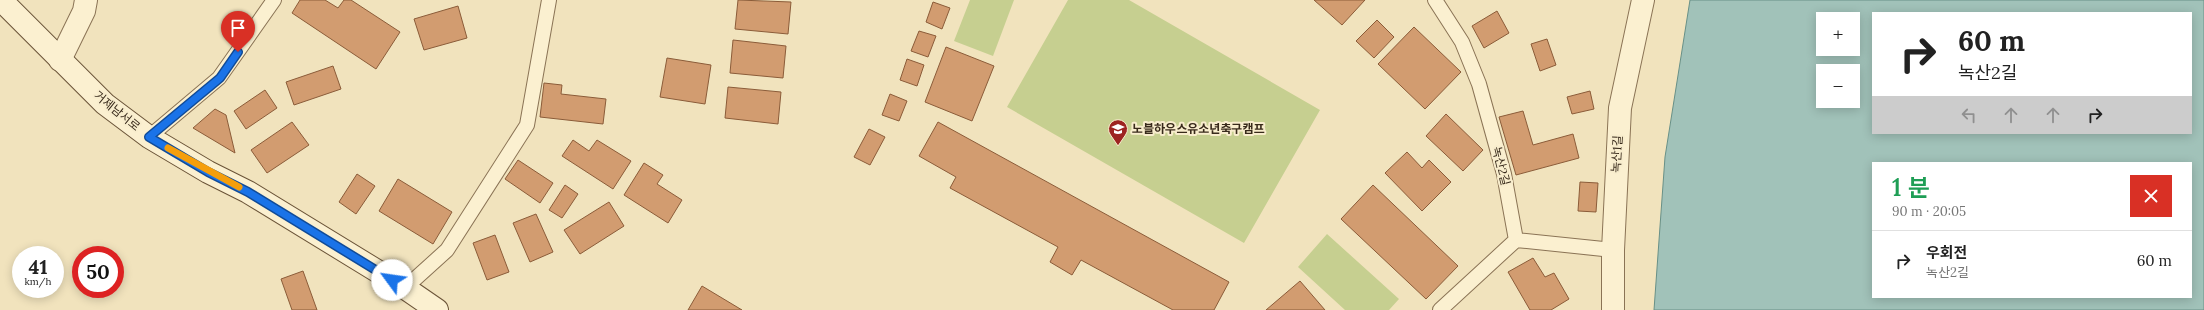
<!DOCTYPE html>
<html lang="ko">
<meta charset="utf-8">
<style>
body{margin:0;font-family:Lora,"Noto Sans KR",serif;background:#f6f6f6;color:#222;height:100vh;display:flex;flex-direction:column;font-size:15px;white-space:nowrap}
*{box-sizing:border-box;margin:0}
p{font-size:13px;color:#767676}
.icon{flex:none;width:22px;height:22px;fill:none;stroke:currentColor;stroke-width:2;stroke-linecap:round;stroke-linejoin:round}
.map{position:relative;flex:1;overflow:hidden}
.sheet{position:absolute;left:1872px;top:162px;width:320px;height:136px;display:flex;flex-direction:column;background:#fff;border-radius:0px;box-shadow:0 2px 10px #0003}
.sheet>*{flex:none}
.banner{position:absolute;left:1872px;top:12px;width:320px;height:122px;border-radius:0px;box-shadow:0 2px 10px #0003;background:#fff;color:#222;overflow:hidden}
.fabs{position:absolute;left:1816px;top:12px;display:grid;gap:8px}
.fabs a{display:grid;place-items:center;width:44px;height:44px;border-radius:0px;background:#fff;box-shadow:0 2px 10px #0003;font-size:20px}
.speed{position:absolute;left:12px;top:246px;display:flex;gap:8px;font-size:20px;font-weight:700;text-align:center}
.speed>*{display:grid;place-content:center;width:52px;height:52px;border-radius:50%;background:#fff;box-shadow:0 2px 10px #0003;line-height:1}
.speed small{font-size:10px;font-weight:400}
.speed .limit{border:6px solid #d22;background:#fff;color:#111}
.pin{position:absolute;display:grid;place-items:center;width:34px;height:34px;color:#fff;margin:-41px -17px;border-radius:50% 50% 50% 0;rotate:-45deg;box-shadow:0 0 4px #0007}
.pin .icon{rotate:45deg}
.me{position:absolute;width:44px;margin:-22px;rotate:301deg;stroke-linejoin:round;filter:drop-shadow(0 0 3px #0008)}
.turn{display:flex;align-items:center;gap:14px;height:84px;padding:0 20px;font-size:18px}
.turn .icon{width:52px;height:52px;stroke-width:2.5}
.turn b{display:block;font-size:28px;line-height:34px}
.lanes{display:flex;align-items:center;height:38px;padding:0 20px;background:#0003;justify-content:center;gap:20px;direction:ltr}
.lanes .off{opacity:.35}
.round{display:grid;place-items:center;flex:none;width:42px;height:42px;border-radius:0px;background:#f6f6f6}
.overview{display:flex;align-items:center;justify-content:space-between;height:68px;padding:0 20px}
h1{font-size:24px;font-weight:600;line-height:30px;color:#1e9e55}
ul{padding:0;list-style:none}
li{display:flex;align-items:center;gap:12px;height:60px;padding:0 20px;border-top:1px solid #e0e0e0}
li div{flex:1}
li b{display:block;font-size:15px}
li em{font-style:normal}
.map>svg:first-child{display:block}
</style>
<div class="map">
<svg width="2204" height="310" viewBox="0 0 2204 310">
<rect width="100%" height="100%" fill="#f1e3bd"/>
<path fill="#c6cf90" d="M970 0H1014L993 56 954 41Z
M1068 0H1129L1320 110 1244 243 1007 107Z
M1327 234 1399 299 1389 310H1345L1298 267Z"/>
<path fill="#a1c2b9" stroke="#689087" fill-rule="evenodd" d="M1690 0H2204V310H1654L1665 157ZM1873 13H2191V133H1873ZM1823 19H1853V49H1823ZM1823 71H1853V101H1823ZM1873 163H2191V297H1873Z"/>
<path fill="#d29c70" stroke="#8b5c39" d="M300 0H325L338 8 344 0H351L400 32 376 69 292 13Z
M738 0 791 2 788 34 735 29Z
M1314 0H1365L1342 25Z
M933 2 950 8 942 29 926 22Z
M458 6 467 38 424 50 414 19Z
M1497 11 1509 33 1484 48 1472 26Z
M1377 20 1394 37 1374 58 1356 41Z
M1414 27 1461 72 1425 109 1378 64Z
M919 31 936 36 928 57 911 51Z
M1547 39 1556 65 1540 71 1531 44Z
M733 40 786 46 783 78 730 73Z
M946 47 994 66 972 121 925 102Z
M667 58 711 65 705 104 660 97Z
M907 59 924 65 917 86 900 80Z
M333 66 341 89 294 105 286 82Z
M544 83 562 85 561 94 606 99 603 124 540 117Z
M728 87 781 92 778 124 725 118Z
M265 90 277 108 246 129 234 111Z
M1590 91 1594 109 1572 114 1567 97Z
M890 94 907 101 899 121 882 115Z
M215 109 226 115 235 153 193 128Z
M1523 111 1533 145 1573 134 1579 158 1516 175 1499 117Z
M1446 114 1483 150 1463 171 1426 136Z
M292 122 309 145 267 173 251 150Z
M938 122 1229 282 1214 310H1173L1081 260 1072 275 1050 262 1058 247 950 188 956 177 919 156Z
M869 129 885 137 870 165 854 157Z
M573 140 589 151 597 140 631 161 613 189 562 156Z
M1407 152 1422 168 1429 160 1451 182 1422 211 1385 173Z
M518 160 553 183 540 203 505 179Z
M644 163 663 175 657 184 682 200 668 223 624 195Z
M357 174 375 186 356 214 339 202Z
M398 179 452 212 433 244 379 211Z
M1580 182 1598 183 1596 212 1578 211Z
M565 185 578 194 562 218 549 210Z
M1373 185 1458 266 1426 299 1341 219Z
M609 202 624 226 580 254 564 230Z
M536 214 553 252 530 262 513 223Z
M495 235 509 272 487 280 473 243Z
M1533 258 1545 277 1554 273 1569 299 1551 310H1530L1508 272Z
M303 271 317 310H292L281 279Z
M1300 281 1325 310H1266Z
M702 286 742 310H688Z"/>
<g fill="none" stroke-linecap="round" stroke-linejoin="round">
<defs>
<path id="lane" d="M1435 0 1462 42 1479 84 1504 174 1516 240 1440 310
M149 137 219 78 274 0
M1516 240 1613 250
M405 288 447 250 527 125 549 0"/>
<path id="street" d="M60 60 84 11 86 0
M1613 310V250L1620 108 1643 0"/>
<path id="secondary" d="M1 0 105 104 149 137 208 172 248 192 405 288 437 310"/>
</defs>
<use href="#lane" stroke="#8a7355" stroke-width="16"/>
<use href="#street" stroke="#8a7355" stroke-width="24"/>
<use href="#secondary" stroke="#6b5438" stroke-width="24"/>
<use href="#lane" stroke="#fbf0d0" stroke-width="14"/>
<use href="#street" stroke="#fbf0d0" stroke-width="22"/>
<use href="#secondary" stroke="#fbf0d0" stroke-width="22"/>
</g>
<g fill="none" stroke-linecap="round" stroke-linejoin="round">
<defs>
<path id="route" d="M238 52 220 78 149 137 208 172 248 192 392 280"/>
</defs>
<use href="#route" stroke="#114b97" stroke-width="10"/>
<use href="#route" stroke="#1a73e8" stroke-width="7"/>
<path stroke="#f59e0b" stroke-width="7" d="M168 148 239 187"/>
</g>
<defs>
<symbol id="school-pin" viewBox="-11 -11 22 30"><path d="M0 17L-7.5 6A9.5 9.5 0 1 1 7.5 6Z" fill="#9d2421" stroke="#f8edcd"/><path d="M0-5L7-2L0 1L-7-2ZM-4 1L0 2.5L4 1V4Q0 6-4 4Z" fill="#fff"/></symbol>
</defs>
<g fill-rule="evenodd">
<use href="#school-pin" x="1107" y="118" width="22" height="30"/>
</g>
<g text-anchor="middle" stroke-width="4" stroke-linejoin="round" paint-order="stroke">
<g font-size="12" fill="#382a1b" stroke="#f8edcd">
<text transform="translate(117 111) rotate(39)" y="4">거제남서로</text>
<text transform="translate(1617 154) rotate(-87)" y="4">녹산1길</text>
<text transform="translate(1501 166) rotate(76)" y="4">녹산2길</text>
</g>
<g font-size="12" font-weight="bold" fill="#382a1b" stroke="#f8edcd" text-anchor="start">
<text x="1132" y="133">노블하우스유소년축구캠프</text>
</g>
</g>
</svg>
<div class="fabs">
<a>+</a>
<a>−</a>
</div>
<div class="speed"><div>41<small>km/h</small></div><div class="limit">50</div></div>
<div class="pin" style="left:238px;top:52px;background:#d93025"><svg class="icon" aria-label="arrive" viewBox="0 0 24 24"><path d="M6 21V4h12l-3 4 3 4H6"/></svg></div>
<svg class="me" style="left:392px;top:280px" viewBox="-20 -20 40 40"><circle r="19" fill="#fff"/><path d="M0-13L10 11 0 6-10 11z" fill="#1a73e8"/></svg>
<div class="banner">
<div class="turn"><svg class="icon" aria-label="right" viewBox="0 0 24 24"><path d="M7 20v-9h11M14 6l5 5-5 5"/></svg><div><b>60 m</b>녹산2길</div></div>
<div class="lanes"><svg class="icon off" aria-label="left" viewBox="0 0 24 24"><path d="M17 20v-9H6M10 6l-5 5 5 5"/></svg><svg class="icon off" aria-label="ahead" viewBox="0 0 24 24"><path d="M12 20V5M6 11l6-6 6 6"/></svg><svg class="icon off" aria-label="ahead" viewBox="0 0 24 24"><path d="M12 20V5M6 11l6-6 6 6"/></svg><svg class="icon" aria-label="right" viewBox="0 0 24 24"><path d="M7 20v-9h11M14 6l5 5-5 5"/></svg></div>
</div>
<section class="sheet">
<div class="overview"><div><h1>1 분</h1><p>90 m · 20:05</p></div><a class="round" style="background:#d93025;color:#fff"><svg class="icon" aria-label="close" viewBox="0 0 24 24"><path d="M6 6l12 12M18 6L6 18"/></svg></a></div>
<ul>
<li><svg class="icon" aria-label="right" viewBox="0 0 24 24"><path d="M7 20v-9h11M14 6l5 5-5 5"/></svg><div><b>우회전</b><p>녹산2길</p></div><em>60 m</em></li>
</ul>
</section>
</div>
